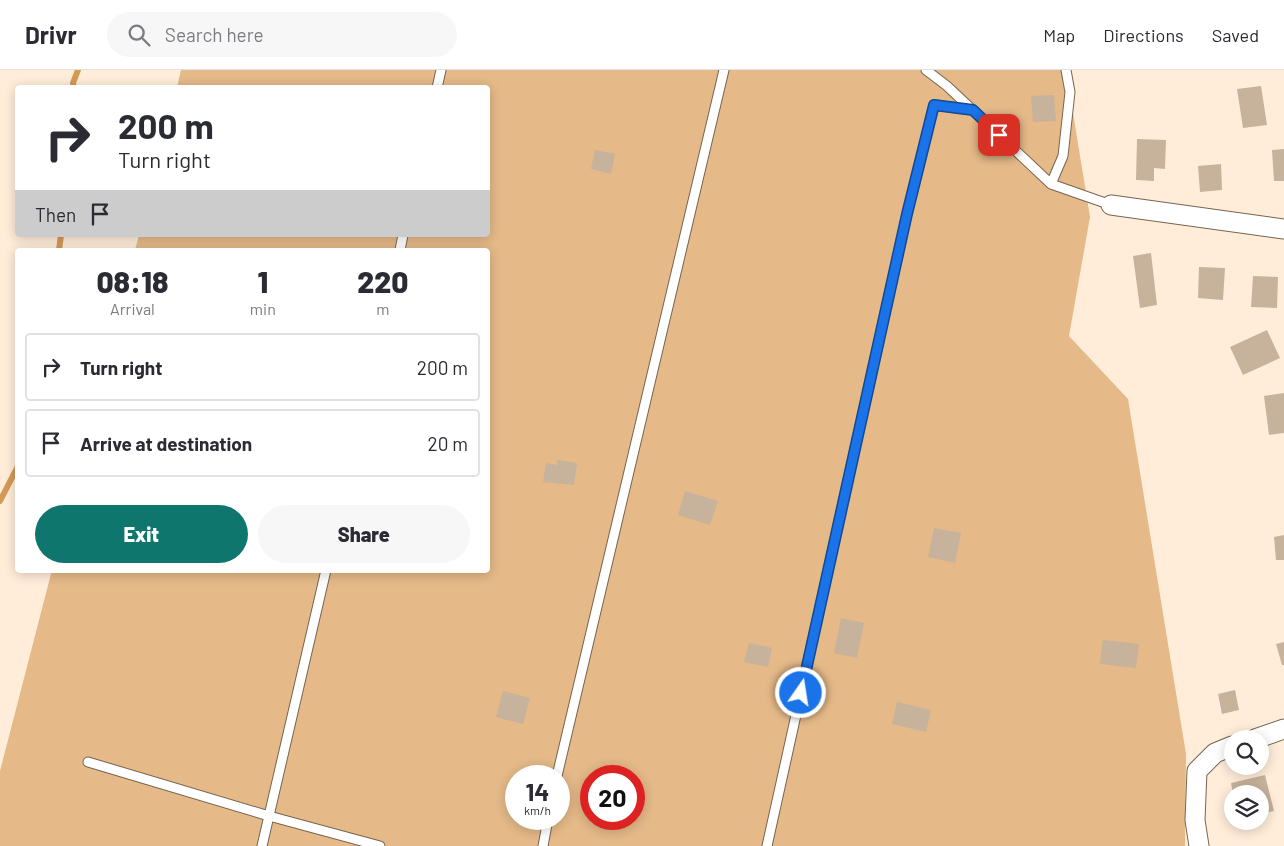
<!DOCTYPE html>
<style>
body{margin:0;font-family:Barlow,sans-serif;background:#f7f7f7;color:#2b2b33;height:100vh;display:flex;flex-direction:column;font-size:19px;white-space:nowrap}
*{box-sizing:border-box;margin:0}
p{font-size:16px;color:#7c7c81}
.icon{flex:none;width:28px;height:28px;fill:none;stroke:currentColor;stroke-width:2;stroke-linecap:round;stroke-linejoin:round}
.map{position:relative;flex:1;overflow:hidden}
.drawer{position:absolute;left:15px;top:178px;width:475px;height:325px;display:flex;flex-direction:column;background:#fff;border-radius:5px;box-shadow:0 2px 12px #0003}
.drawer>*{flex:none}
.top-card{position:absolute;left:15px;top:15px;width:475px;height:152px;border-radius:5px;box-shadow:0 2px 12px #0003;background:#fff;color:#2b2b33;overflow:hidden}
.buttons{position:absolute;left:1224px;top:660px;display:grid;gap:10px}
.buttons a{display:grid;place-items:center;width:45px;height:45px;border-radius:50%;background:#fff;box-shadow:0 2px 12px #0003;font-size:25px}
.speed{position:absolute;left:505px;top:695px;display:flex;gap:10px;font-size:25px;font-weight:700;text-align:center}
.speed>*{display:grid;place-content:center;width:65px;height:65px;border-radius:50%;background:#fff;box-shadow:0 2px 12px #0003;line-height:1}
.speed small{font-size:12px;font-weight:400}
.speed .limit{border:8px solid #d22;background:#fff;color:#111}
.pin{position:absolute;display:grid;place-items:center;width:42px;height:42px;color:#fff;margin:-21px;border-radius:10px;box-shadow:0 2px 8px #0006}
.me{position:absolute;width:55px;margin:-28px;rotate:13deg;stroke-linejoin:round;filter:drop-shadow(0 0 4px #0008)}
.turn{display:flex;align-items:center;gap:18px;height:105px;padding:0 20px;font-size:22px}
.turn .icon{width:65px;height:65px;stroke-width:2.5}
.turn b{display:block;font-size:35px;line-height:42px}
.then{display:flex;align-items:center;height:48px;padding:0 20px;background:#0003;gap:10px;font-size:19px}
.eta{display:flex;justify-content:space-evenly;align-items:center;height:85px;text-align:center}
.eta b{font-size:30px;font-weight:800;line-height:35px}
.action{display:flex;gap:10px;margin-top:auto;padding:10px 20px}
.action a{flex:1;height:58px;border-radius:30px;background:#0f766e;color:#fff;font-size:20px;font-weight:800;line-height:58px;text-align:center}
.action a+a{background:#f7f7f7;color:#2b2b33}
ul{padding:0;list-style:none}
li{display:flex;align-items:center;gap:15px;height:68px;margin:0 10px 8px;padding:0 10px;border:2px solid #e1e1e2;border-radius:5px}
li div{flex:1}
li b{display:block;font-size:19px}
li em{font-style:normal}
header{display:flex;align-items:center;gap:30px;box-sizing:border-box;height:70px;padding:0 25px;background:#fff;border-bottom:1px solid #e1e1e2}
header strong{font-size:24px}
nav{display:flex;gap:28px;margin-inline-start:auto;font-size:18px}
.search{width:350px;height:45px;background:#f7f7f7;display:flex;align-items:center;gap:12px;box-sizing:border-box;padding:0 18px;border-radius:28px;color:#7c7c81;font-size:19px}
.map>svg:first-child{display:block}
</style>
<header>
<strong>Drivr</strong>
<div class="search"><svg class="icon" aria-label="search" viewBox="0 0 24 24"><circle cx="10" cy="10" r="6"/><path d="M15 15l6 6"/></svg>Search here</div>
<nav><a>Map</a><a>Directions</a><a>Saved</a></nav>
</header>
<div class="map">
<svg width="1284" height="776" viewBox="0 0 1284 776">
<rect width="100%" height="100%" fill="#ffedda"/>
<path fill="#e5b988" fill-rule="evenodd" d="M181 0H1066L1090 147 1069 266 1128 329 1186 684 1185 776H0V701L52 500H488V180H135L139 165H488V18L177 17ZM516 706H559V749H516ZM591 706H634V749H591Z"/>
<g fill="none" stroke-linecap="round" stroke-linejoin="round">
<path stroke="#d49a56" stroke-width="6" d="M74 18 73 13 78 0
M59 180 61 165
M0 431 18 396"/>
</g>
<path fill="#c7b29c" d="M1261 16 1267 55 1243 58 1237 19Z
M1054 25 1056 51 1033 52 1031 26Z
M1137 69 1166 70 1165 99 1154 98V111L1136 110Z
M1284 79V111H1274L1272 80Z
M595 80 615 84 611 104 591 99Z
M1221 94 1222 120 1200 122 1198 96Z
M1151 183 1157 235 1140 238 1133 186Z
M1199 197 1225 198 1223 230 1198 228Z
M1253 206 1278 207 1277 238 1251 237Z
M1267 260 1280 288 1243 305 1230 277Z
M1284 323V363L1269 365 1264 326Z
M557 390 577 393 574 415 543 412 546 393 557 395Z
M685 421 718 431 710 455 678 445Z
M934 458 961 463 955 493 928 487Z
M1284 465V490H1276L1274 467Z
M841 548 864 553 857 588 834 583Z
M1103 570 1139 574 1136 598 1100 594Z
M1284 572V595H1282L1276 574Z
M749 573 772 578 768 597 744 592Z
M1235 620 1239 640 1222 644 1218 624Z
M503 621 530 628 523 654 496 647Z
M897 632 931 640 926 662 892 654Z
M1265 705 1274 741 1260 744V724H1233L1231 713Z"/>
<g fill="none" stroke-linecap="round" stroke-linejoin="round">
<defs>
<path id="service" d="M926 0 947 16 1051 114 1111 135
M437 18 441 0
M1051 114 1063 86 1070 22 1066 0
M400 180 403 165
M88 692 269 746 380 776
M557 706 724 0
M262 776 326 500
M543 776 548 749
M767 776 907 144 934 35 973 40"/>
<path id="minor" d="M1111 135 1284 159
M1255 669 1284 659
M1199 776 1195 750 1197 701 1215 683 1232 676"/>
</defs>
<use href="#service" stroke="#776450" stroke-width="11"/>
<use href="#minor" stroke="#776450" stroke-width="21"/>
<use href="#service" stroke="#fff" stroke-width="9"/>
<use href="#minor" stroke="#fff" stroke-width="19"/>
</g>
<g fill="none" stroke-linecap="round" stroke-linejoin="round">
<defs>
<path id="route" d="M801 623 907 144 934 35 973 40 999 65"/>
</defs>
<use href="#route" stroke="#114b97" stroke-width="12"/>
<use href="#route" stroke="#1a73e8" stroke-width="9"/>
</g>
</svg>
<div class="buttons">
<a><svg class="icon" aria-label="search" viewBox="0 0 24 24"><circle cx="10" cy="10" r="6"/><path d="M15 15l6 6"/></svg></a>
<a><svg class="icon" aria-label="layers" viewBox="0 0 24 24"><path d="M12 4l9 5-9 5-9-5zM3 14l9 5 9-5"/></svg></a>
</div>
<div class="speed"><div>14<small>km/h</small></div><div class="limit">20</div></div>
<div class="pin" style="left:999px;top:65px;background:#d93025"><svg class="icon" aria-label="arrive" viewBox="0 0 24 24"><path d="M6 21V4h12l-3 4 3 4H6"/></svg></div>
<svg class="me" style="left:801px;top:623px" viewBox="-20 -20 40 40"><circle r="17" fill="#1a73e8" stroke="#fff" stroke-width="3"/><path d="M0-11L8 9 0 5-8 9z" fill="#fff"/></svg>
<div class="top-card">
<div class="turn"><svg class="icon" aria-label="right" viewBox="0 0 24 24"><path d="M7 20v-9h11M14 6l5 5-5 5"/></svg><div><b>200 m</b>Turn right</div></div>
<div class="then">Then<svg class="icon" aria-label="arrive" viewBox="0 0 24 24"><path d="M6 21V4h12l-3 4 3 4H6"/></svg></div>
</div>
<section class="drawer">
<div class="eta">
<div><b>08:18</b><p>Arrival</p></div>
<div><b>1</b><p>min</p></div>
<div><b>220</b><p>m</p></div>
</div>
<ul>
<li><svg class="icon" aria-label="right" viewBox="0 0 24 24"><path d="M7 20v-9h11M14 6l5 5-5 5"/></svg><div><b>Turn right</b></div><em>200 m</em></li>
<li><svg class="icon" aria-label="arrive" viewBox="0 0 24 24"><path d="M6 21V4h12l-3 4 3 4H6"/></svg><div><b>Arrive at destination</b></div><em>20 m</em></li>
</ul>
<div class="action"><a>Exit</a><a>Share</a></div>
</section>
</div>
